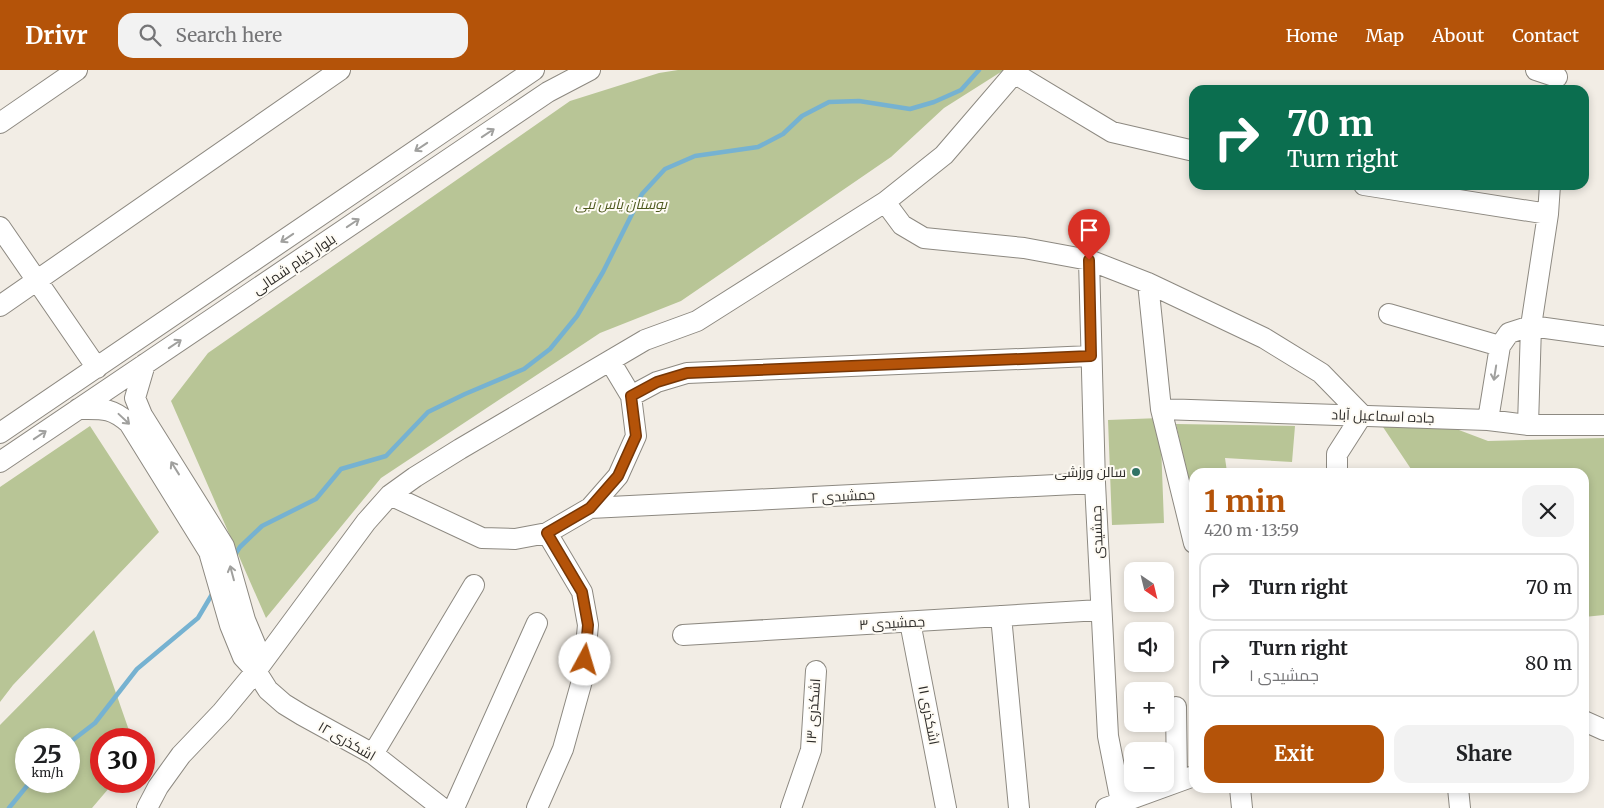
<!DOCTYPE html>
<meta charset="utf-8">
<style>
body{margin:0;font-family:Merriweather,Cairo,serif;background:#f2f2f2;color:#202124;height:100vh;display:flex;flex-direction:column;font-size:19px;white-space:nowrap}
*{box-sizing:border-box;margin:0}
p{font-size:16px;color:#757577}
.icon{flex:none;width:28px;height:28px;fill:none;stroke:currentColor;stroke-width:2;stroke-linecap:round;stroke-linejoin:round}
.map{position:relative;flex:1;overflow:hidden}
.drawer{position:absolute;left:1189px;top:398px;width:400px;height:325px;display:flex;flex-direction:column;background:#fff;border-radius:15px;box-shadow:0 2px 8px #0003}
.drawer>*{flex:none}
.banner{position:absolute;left:1189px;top:15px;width:400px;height:105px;border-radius:15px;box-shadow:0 2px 8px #0003;background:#0b6e4f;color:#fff;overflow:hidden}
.needle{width:32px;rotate:145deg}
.tools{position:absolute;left:1124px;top:492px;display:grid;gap:10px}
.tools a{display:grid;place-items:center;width:50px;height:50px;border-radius:10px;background:#fff;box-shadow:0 2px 8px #0003;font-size:25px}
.speed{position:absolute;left:15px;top:658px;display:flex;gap:10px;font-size:25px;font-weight:700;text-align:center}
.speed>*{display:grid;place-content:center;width:65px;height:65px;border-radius:50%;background:#fff;box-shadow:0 2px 8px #0003;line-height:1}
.speed small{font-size:12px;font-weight:400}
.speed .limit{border:8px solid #d22;background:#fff;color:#111}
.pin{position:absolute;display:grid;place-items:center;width:42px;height:42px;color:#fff;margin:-51px -21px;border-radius:50% 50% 50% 0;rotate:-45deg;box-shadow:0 0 5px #0007}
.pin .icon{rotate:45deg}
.me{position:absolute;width:55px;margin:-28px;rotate:6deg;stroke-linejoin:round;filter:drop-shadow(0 0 4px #0008)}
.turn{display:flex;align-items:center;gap:18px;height:105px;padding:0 15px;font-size:22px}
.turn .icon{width:65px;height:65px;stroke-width:2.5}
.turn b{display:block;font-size:35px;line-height:42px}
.round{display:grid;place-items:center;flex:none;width:52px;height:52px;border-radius:15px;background:#f2f2f2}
.overview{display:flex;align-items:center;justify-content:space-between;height:85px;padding:0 15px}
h1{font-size:30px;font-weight:700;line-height:38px;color:#b45309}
.action{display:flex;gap:10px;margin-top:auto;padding:10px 15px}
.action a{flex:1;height:58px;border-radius:15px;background:#b45309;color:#fff;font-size:20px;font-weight:700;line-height:58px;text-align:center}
.action a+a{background:#f2f2f2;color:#202124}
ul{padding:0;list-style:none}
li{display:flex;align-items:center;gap:15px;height:68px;margin:0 10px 8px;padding:0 5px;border:2px solid #e0e0e0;border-radius:15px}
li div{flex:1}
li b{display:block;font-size:19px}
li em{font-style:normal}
header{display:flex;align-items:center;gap:30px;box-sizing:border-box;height:70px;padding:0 25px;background:#b45309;color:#fff}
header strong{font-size:24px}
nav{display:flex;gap:28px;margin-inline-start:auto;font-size:18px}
.search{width:350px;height:45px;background:#f2f2f2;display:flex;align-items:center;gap:12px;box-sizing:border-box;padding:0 18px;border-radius:15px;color:#757577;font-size:19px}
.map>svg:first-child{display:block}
</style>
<header>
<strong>Drivr</strong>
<div class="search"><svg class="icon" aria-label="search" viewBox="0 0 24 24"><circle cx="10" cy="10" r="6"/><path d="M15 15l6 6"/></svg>Search here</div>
<nav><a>Home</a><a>Map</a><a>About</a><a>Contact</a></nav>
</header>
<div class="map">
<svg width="1604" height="738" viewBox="0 0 1604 738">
<rect width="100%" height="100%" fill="#f2ede5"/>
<path fill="#b8c596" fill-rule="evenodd" d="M678 0H1004L944 38 891 87 681 231 600 263 381 408 266 548 171 331 208 283 570 31 659 3Z
M1160 348 1164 453 1112 455 1108 350Z
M1176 354 1295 356 1292 392 1225 388 1227 402H1194V435Z
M1381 354 1451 357 1488 371 1604 368V545L1584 547V402H1413Z
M90 356 159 462 13 615 0 632V417Z
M94 560 132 669H101V711H115L92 738H0V655ZM26 669H69V711H26Z"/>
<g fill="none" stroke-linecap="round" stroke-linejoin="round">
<path stroke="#76b2d1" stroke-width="4.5" d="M234 486 240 477 262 456 316 429 341 399 386 386 428 342 465 324 524 299 550 279 577 246 603 202 642 124 665 99 695 86 758 77 783 64 802 46 829 32 859 31 910 39 934 32 961 20 979 0
M69 673 95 653 137 599 198 548 214 521
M9 738 31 711"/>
<defs>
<path id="minor" d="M1536 0 1557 7
M1014 3 1112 62 1194 81
M0 53 77 0
M1364 115 1548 144
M885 132 902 155 924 168 1024 178 1089 190 1148 213 1264 268 1321 303 1362 345 1337 384V402
M0 157 97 298
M1089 190 1095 413 1108 666 1121 732
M1148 213 1161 339 1194 473
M0 236 340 0
M1389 244 1500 276
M145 294 135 328 142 345 224 476 245 550 258 581 256 601
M631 326 657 312 687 303 1091 286
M78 339C102 339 111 337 129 353L209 482 230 555 243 587 256 601 268 620 284 634 302 645 373 684 442 738
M1161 339 1488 350 1528 355H1604
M1488 350 1500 276 1509 263 1531 256 1604 266
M1528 355 1531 256 1548 144 1550 115
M0 363 534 0
M0 392 548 22 590 0
M390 425 482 468 515 469 547 463 590 438 618 406 636 366 631 326 610 291
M590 438 1095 413
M1001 546 1019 738
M910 552 946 738
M683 565 1100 540
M1176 637 1177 711
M1584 651 1604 660
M373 684 474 515
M1240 718 1242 738
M1458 718 1460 738
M147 738 158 717 181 685 222 642 256 601 366 452 390 425 415 407 460 379 645 270 697 251 885 132 944 85 1017 0
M454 738 537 553
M537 738 563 679 583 607 588 555 582 522 547 463
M791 738 811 680 816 601
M1106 738 1194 706"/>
</defs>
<use href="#minor" stroke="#8d8981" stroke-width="22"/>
<use href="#minor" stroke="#fff" stroke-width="20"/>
</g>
<defs><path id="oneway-shaft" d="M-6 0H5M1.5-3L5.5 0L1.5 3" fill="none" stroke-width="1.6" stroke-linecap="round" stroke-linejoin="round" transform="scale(1.25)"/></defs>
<g stroke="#a0a09e">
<use href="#oneway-shaft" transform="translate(488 63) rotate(-34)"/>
<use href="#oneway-shaft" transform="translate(421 77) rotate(146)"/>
<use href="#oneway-shaft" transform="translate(353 153) rotate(-34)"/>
<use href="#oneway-shaft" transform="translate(287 168) rotate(146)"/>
<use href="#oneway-shaft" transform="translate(175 274) rotate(-34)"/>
<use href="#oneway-shaft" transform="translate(1495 303) rotate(99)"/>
<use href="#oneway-shaft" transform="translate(124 349) rotate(43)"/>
<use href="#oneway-shaft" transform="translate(40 365) rotate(-34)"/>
<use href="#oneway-shaft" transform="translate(175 398) rotate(-122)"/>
<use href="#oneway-shaft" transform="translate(232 503) rotate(-105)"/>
</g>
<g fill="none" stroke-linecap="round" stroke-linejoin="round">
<defs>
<path id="route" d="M585 590 588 555 582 522 547 463 590 438 618 406 636 366 631 326 657 312 687 303 1091 286 1089 190"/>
</defs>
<use href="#route" stroke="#753606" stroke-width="12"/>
<use href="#route" stroke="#b45309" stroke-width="9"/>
</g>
<circle fill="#307365" stroke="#fefbf4" stroke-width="2" cx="1136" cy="402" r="5"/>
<g text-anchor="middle" stroke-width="4" stroke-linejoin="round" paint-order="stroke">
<g font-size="14" font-style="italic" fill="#4c581c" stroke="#fefbf4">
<text x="621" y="139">بوستان یاس نبی</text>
</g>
<g font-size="14" fill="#2d2b28" stroke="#fefbf4">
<text transform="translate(294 194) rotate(-34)" y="5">بلوار خیام شمالی</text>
<text transform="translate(1383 346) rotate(2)" y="5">جاده اسماعیل آباد</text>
<text transform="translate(843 426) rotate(-3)" y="5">جمشیدی ۲</text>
<text transform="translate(1097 462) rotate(-92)" y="5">جمشیدی</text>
<text transform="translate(892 553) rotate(-3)" y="5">جمشیدی ۳</text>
<text transform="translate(813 641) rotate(-86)" y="5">اشکذری ۱۳</text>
<text transform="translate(929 645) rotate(79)" y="5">اشکذری ۱۱</text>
<text transform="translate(347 671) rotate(30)" y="5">اشکذری ۱۲</text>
</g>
<g font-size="14" fill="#2d2b28" stroke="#fefbf4" text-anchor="end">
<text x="1126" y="407">سالن ورزشی</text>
</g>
</g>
</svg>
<div class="tools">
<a><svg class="needle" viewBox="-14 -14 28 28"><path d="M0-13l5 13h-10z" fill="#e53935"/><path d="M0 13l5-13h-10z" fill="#757577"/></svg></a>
<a><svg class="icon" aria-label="sound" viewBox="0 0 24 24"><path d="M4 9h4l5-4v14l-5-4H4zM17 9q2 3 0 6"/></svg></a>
<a>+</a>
<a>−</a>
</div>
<div class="speed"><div>25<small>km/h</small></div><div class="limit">30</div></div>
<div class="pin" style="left:1089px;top:190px;background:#d93025"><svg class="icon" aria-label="arrive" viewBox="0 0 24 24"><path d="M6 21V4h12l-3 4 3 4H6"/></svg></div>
<svg class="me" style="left:585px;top:590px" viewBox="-20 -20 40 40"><circle r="19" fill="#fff"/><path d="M0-13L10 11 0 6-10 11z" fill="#b45309"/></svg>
<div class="banner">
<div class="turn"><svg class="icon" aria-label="right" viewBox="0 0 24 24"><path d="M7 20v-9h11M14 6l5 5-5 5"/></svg><div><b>70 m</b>Turn right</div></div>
</div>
<section class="drawer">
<div class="overview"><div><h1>1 min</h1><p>420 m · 13:59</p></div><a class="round"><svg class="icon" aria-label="close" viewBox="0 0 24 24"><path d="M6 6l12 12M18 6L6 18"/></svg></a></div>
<ul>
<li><svg class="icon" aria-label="right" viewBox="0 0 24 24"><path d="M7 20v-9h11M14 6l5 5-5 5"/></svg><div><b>Turn right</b></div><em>70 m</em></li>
<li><svg class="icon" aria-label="right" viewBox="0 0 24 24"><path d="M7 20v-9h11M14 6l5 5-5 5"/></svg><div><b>Turn right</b><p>جمشیدی ۱</p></div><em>80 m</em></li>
</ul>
<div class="action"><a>Exit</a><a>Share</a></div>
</section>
</div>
